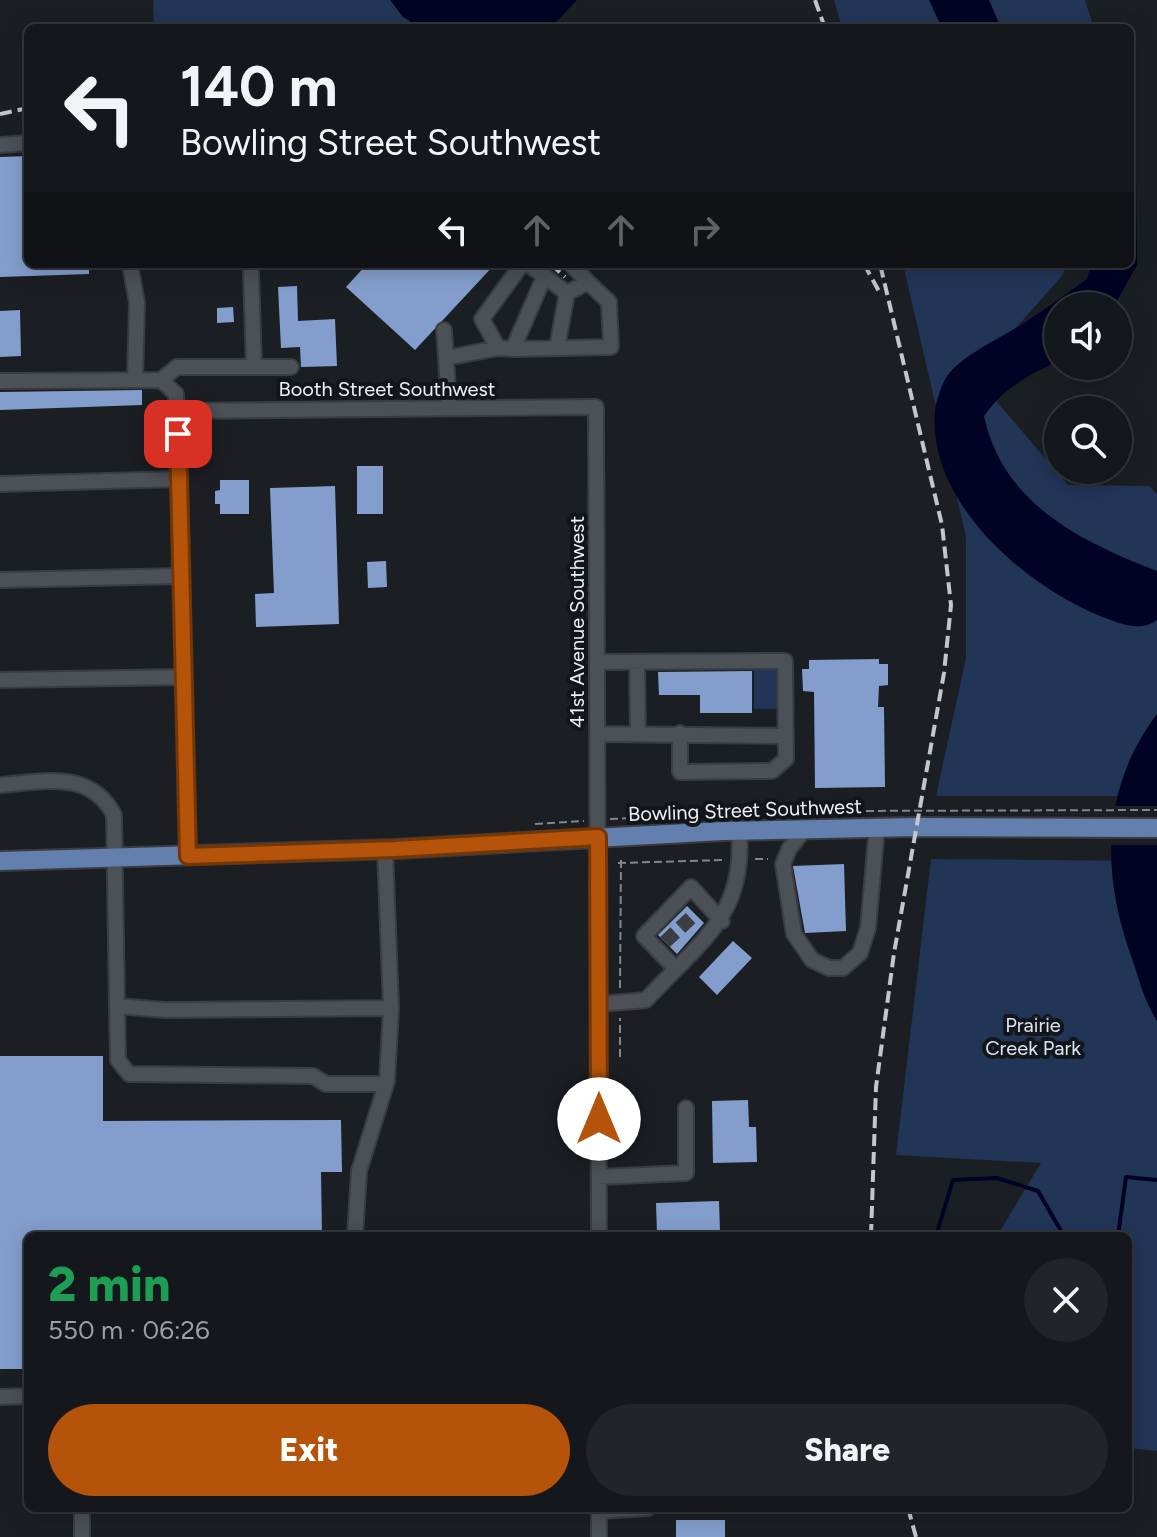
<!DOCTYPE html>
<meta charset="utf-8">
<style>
body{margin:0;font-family:Figtree,sans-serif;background:#212428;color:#f1f3f6;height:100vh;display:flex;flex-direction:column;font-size:30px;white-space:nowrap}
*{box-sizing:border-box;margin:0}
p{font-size:26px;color:#9d9fa3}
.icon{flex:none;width:44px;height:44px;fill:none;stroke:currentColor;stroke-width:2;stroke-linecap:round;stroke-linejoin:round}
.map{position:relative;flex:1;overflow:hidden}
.drawer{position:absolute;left:24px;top:1232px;width:1108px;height:280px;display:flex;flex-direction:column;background:#14171b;border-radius:12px;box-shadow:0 4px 20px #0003,0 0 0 2px #33363a}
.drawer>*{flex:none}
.hud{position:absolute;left:24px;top:24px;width:1110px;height:244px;border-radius:12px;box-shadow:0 4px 20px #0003,0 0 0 2px #33363a;background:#14171b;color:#f1f3f6;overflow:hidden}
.tools{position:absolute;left:1044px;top:292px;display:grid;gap:16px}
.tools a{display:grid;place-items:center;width:88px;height:88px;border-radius:50%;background:#14171b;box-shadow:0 4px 20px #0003,0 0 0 2px #33363a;font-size:40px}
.pin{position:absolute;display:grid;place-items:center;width:68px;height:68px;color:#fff;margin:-34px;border-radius:16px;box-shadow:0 4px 12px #0006}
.me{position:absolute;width:88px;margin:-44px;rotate:0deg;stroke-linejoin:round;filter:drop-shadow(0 0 6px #0008)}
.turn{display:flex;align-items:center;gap:28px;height:168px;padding:0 24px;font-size:36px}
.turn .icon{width:104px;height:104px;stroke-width:2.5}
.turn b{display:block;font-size:56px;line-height:68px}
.lanes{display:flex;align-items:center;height:76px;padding:0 24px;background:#0003;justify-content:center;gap:40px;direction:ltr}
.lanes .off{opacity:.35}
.round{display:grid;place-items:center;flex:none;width:84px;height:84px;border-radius:42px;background:#212428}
.head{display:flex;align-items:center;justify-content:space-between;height:136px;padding:0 24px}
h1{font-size:48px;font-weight:800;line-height:60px;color:#1e9e55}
.primary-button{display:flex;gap:16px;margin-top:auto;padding:16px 24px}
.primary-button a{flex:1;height:92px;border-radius:48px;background:#b45309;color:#fff;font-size:32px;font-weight:800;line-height:92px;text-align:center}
.primary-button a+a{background:#212428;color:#f1f3f6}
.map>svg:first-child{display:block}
</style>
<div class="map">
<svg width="1157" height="1537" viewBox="0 0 1157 1537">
<rect width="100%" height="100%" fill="#1b1f24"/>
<path fill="#213557" d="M153 0H410L409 28H154Z
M834 0H1085L1094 28H842Z
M903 264H1067L1062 276 974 375 1068 485 1149 486 1157 494V723L1132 796H936L966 658V537Z
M754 669H778L779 709H754Z
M931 859 1157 861V1451L1128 1448V1236H997L1041 1163 896 1155Z"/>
<path fill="#000324" d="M390 0H577L557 21 539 28H422L403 17Z
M929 0H989L1001 28H942Z
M1130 157 1136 178 1137 265 1114 306H1058V361C1027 376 1004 388 984 416 1003 504 1080 541 1157 571V620C1139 633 1119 623 1100 616 1024 585 927 502 935 410 936 402 942 383 947 376 963 354 1005 336 1027 321 1047 308 1067 293 1087 279L1091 264H1130Z
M1157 714V1021C1141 994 1140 980 1130 953 1101 870 1102 787 1157 714Z"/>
<path fill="#1b1f24" d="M1113 806H1157V845H1105Z"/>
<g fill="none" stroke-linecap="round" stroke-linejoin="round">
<path stroke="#000324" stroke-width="4" d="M936 1236 953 1180 997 1178 1038 1191 1064 1236
M1118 1236 1126 1177 1157 1180"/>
</g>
<path fill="#839ecc" d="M28 156V264H89V274L0 277V157Z
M367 264H495L415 350 346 287Z
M297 286 298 321 335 319 337 366 301 367 300 347 281 348 278 287Z
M233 307 234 322 217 323V308Z
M20 310 21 356 0 357V311Z
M142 390V405L0 410V392Z
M357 466H383V514H357Z
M220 480H249V514H220V504H215V491L220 490Z
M335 486 339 624 256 627 255 594 274 593 270 488Z
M386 561 387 587 368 588 367 562Z
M879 659V664H888V685L879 686 878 707H884L885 787 815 788 814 692 803 691 802 669H809V660Z
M752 671V713H700V695H659L658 672Z
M844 864 846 931 805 933 793 866Z
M687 906 704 923 677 954 658 935Z
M733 941 752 958 717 995 699 977Z
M0 1056H103V1121L341 1120 342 1172H321L322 1236H28V1369H0Z
M748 1100 749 1127H756L757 1162 713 1163 712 1101Z
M719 1201 720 1232 657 1234 656 1203Z
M676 1520H725V1537H676Z"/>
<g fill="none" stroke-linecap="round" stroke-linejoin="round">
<path stroke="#3b3e43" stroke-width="14" stroke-dasharray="14 7" stroke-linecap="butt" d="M665 942 695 914"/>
<defs>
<path id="minor" d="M0 145 28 143
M130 264 137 303 135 380
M522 264 482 319 498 348 513 349 611 347 609 302 588 282 567 293 557 348
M528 264 567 293
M571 264 588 282
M444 330 446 358
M513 349 544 277
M254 367H291
M161 380 177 367H254L251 272
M0 381 161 380 176 394 188 856
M449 408 446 358 498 348
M178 411 596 407 599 1236
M0 484 178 479
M0 580 181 576
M598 662 785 661 786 759 772 771 680 772V733
M637 662 638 734
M0 680 183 677
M598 734 786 736
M0 785C44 782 90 769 114 815L117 1006 165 1010 391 1008 385 849
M805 829 789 849 783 864 794 934 812 960 829 968H843L860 953 868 928 877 827
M675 968 644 936 691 887 722 921
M600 1004 646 1000C698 943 746 917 739 831
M117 1006 118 1060 129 1074 313 1076 326 1084H386
M599 1177 686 1173V1108
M355 1236 359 1171 387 1081 391 1008
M0 1397 28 1396
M82 1508V1537
M599 1511 648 1508
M599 1537V1508"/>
<path id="major" d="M0 861 395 849 723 831 916 827 1157 828"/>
</defs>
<use href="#minor" stroke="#393c40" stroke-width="18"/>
<use href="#major" stroke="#393c40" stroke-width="22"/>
<path stroke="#83868a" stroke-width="2" stroke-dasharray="8 4" stroke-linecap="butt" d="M842 811 1157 810
M610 819 676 816
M535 824 584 821
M755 859H768
M618 863 724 860
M620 988 621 858
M620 1057V1018"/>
<use href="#minor" stroke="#4c5057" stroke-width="14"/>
<use href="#major" stroke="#637fad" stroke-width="18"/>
<path stroke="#c4c6ca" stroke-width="4" stroke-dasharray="12 6" stroke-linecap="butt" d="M815 0 825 28
M0 114 28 108
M551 264 565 277
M864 264 881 295
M871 1236 876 1087 894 953 944 673 951 605 942 525 880 264
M908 1508 916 1537"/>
</g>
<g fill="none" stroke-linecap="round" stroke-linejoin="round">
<defs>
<path id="route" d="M178 434 188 856 395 849 598 837 599 1119"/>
</defs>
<use href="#route" stroke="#753606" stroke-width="20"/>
<use href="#route" stroke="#b45309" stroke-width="14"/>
</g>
<g text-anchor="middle" stroke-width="8" stroke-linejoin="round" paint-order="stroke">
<g font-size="20" fill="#eef0f4" stroke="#12161b">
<text x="387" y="396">Booth Street Southwest</text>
<text transform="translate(577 622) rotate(-90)" y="7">41st Avenue Southwest</text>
<text transform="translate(745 810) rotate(-2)" y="7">Bowling Street Southwest</text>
</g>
<g font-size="20" fill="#dce4f2" stroke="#12161b">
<text x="1033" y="1032">Prairie<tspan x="1033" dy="23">Creek Park</tspan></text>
</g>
</g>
</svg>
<div class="tools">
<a><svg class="icon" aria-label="sound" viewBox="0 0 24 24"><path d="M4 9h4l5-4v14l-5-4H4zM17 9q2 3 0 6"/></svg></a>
<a><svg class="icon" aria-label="search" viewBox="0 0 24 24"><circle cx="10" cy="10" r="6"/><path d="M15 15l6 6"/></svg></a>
</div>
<div class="pin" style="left:178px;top:434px;background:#d93025"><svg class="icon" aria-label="arrive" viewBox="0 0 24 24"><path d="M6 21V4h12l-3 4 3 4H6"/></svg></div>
<svg class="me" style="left:599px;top:1119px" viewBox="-20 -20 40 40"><circle r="19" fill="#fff"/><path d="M0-13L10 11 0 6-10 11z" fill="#b45309"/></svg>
<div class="hud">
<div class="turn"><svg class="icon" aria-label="left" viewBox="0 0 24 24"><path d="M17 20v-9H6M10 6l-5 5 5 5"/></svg><div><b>140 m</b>Bowling Street Southwest</div></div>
<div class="lanes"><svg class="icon" aria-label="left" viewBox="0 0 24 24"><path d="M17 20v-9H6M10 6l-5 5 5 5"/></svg><svg class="icon off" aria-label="ahead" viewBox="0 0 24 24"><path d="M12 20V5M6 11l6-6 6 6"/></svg><svg class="icon off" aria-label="ahead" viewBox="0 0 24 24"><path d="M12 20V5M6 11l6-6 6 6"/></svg><svg class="icon off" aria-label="right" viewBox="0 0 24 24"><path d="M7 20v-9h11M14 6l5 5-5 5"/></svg></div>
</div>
<section class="drawer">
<div class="head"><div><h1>2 min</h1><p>550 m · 06:26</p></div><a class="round"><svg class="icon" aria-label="close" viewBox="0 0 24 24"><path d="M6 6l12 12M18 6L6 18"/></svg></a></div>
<div class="primary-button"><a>Exit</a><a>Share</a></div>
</section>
</div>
